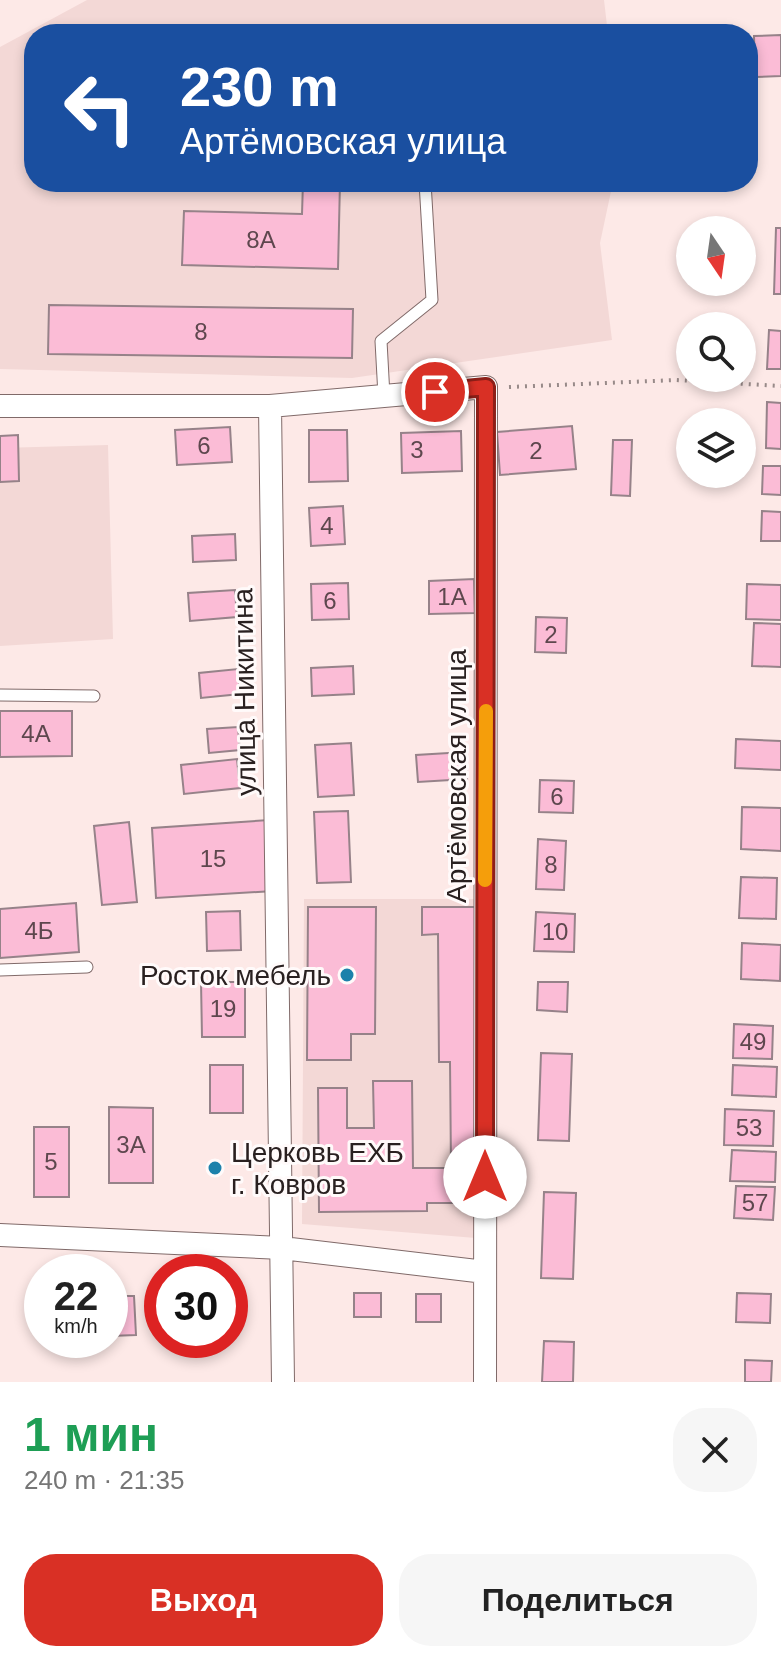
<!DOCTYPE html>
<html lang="ru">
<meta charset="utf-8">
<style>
body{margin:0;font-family:Helvetica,sans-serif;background:#f6f6f6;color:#222;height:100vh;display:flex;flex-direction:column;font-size:30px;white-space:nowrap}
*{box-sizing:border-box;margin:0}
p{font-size:26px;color:#767676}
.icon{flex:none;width:44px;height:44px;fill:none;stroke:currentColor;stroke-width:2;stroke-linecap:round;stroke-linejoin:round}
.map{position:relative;height:1382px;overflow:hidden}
.side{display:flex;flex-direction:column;background:#fff;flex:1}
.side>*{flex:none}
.top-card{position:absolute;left:24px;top:24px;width:734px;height:168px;border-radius:32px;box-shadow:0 4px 12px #0003;background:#1a4fa0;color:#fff;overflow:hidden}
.needle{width:52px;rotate:167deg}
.controls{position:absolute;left:676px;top:216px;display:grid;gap:16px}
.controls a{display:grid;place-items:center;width:80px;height:80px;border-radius:50%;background:#fff;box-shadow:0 4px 12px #0003;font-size:40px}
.speed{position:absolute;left:24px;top:1254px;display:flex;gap:16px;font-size:40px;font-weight:700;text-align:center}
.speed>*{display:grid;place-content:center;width:104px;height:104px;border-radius:50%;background:#fff;box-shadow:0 4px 12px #0003;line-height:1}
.speed small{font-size:20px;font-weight:400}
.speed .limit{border:12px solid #d22;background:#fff;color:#111}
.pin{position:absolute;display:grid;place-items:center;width:68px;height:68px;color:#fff;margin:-34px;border:4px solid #fff;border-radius:50%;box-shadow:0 2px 8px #0007}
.me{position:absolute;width:88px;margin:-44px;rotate:0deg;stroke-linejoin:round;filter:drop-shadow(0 0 6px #0008)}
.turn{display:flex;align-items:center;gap:28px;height:168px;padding:0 24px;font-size:36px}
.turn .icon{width:104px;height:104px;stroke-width:2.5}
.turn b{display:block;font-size:56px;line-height:68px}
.round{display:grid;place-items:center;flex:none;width:84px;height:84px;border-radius:32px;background:#f6f6f6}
.headline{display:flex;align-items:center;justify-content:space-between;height:136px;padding:0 24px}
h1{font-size:48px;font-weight:700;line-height:60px;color:#1e9e55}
.action{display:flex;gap:16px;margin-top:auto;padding:16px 24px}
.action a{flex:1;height:92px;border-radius:32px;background:#d93025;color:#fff;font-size:32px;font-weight:700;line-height:92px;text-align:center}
.action a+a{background:#f6f6f6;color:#222}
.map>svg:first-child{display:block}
</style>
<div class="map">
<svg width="781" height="1382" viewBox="0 0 781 1382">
<rect width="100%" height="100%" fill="#fde9e7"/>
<path fill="#f3d8d6" d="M87 0H604L608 34H34V182H613L600 243 612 340 352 378 0 369V47Z
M108 445 113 639 0 646V448Z
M304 899H482L476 1238 302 1224Z"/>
<path fill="#fbbcd6" stroke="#968289" stroke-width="2" d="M781 35V76L755 77 754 36Z
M303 182H340L338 269 182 265 184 211 302 214Z
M776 228H781V294H774Z
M49 305 353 309 352 358 48 354Z
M769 330 781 331V369H767Z
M767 402 781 403V449L766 448Z
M572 426 576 469 500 475 497 432Z
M230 427 232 462 177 465 175 430Z
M309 430H347L348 481 309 482Z
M461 431 462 471 402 473 401 433Z
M18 435 19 481 0 482V436Z
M613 440H632L630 496 611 495Z
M763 466H781V495L762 494Z
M343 506 345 544 311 546 309 508Z
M762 511 781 512V541H761Z
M235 534 236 560 193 562 192 536Z
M474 579 475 613 429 614V581Z
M348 583 349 619 312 620 311 584Z
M747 584 781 585V620L746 619Z
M235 590 237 617 190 621 188 593Z
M536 617 567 618 566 653 535 652Z
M754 623 781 624V667L752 666Z
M353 666 354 694 312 696 311 668Z
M238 669 240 694 201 698 199 673Z
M0 711H72V756L0 757Z
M238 727 240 750 209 753 207 729Z
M736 739 781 741V770L735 768Z
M351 743 354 795 318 797 315 745Z
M465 752 467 779 418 782 416 755Z
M237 759 240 788 184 794 181 765Z
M540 780 574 781 573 813 539 812Z
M742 807 781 808V851L741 849Z
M348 811 351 882 317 883 314 812Z
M269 820 273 891 156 898 152 828Z
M129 822 137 902 102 905 94 826Z
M538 839 566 841 564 890 536 889Z
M741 877 777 878 776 919 739 918Z
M76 903 79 952 0 958V909Z
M308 907H376L375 1034H351V1060H307Z
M422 907H476L477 1203H427V1211L319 1212 318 1088H347V1128H374L373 1081H412L413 1168H451L450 1062H439L438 934 422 935Z
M240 911 241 950 207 951 206 912Z
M536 912 575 914 574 952 534 951Z
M742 943 781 945 780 981 741 979Z
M201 982H245V1037H202Z
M538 982H568L567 1012 537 1010Z
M734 1024 773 1026 772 1059 733 1058Z
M541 1053 572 1054 569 1141 538 1140Z
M210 1065H243V1113H210Z
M733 1065 777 1067 776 1097 732 1095Z
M109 1107 153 1108V1183H109Z
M725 1109 774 1111 773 1146 724 1145Z
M34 1127H69V1197H34Z
M732 1150 776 1152 775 1182 730 1181Z
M736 1186 775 1187 773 1220 734 1218Z
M544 1192 576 1193 573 1279 541 1278Z
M354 1293H381V1317H354Z
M737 1293 771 1294 770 1323 736 1322Z
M416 1294H441V1322H416Z
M110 1296H134L136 1335 110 1336Z
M544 1341 574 1342 573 1382H542Z
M745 1360 772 1361 771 1382H745Z"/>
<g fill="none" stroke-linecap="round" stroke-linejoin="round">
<defs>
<path id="service" d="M384 396 381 341 432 300 425 182
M0 695 94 696
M0 970 87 967"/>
<path id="minor" d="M0 406H270L486 387 485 1382
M270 406 283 1382
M0 1235 282 1248 485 1272"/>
</defs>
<use href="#service" stroke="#806a69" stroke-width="13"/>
<use href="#minor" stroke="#806a69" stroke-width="24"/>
<path stroke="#988a89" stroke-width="4" stroke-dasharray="2 6" stroke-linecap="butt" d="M509 387 676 380 781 386"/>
<use href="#service" stroke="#fff" stroke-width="11"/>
<use href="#minor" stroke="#fff" stroke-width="22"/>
</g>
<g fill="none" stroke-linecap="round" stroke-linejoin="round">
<defs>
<path id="route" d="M435 392 486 387 485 1177"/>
</defs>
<use href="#route" stroke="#8d1f18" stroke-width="20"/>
<use href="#route" stroke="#d93025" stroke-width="14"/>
<path stroke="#f59e0b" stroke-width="14" d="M485 880 486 711"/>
</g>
<g fill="#1c81ab" stroke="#fffafa" stroke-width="3">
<circle cx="347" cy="975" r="8"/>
<circle cx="215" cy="1168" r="8"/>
</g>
<g text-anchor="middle" stroke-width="6" stroke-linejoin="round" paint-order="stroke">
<g font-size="24" fill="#5e474e">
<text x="261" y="248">8А</text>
<text x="201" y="340">8</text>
<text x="204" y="454">6</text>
<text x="417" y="458">3</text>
<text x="536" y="459">2</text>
<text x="327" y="534">4</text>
<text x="452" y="605">1А</text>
<text x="330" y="609">6</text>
<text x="551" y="643">2</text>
<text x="36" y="742">4А</text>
<text x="557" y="805">6</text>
<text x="213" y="867">15</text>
<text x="551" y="873">8</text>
<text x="39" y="939">4Б</text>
<text x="555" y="940">10</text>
<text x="223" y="1017">19</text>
<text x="753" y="1050">49</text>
<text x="749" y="1136">53</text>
<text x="131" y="1153">3А</text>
<text x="51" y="1170">5</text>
<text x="755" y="1211">57</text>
</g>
<g font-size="28" fill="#292020" stroke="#fffafa">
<text transform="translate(244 692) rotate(-91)" y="10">улица Никитина</text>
<text transform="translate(456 776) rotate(-90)" y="10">Артёмовская улица</text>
</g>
<g font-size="28" fill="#292020" stroke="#fffafa" text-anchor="end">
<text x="331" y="985">Росток мебель</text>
<text x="231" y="1162" text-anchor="start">Церковь ЕХБ<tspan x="231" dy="32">г. Ковров</tspan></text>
</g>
</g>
</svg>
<div class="controls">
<a><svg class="needle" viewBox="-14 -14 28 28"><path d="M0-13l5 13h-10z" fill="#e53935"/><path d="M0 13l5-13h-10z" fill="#767676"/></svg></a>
<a><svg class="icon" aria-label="search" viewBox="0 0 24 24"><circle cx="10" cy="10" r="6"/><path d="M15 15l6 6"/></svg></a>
<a><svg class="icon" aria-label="layers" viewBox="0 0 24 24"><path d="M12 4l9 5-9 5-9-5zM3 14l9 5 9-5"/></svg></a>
</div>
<div class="speed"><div>22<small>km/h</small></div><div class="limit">30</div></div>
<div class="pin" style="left:435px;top:392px;background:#d93025"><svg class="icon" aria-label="arrive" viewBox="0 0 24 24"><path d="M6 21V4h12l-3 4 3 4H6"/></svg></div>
<svg class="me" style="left:485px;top:1177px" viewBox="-20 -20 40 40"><circle r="19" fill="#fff"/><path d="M0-13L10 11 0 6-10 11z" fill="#d93025"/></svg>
<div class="top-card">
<div class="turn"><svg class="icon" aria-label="left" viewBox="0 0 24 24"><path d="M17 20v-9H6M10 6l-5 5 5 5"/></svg><div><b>230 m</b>Артёмовская улица</div></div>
</div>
</div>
<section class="side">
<div class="headline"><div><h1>1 мин</h1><p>240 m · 21:35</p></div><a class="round"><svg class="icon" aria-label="close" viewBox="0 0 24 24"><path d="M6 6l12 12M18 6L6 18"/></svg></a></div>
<div class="action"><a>Выход</a><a>Поделиться</a></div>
</section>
